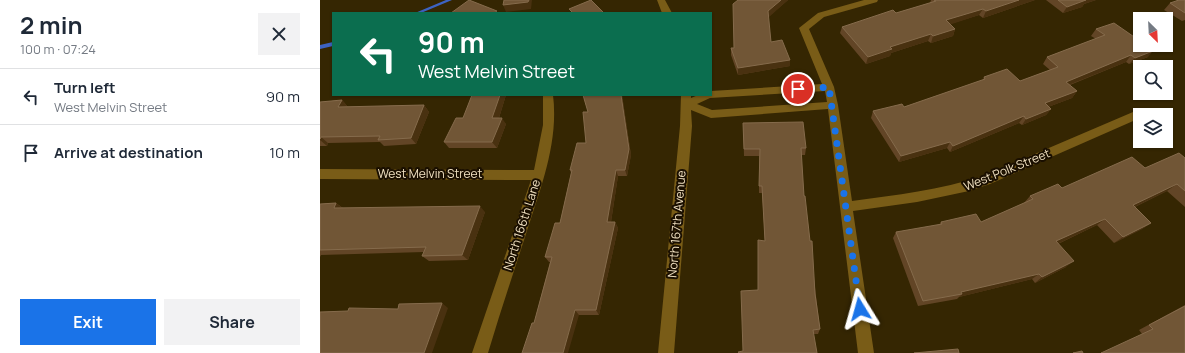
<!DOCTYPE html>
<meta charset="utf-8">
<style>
body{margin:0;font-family:Manrope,sans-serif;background:#f2f2f3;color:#1f2937;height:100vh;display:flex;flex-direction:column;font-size:15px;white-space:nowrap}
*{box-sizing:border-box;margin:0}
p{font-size:13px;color:#747a83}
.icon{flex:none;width:22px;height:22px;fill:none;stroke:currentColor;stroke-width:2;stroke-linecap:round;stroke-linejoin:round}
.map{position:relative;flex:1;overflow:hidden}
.side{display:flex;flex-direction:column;background:#fff;width:320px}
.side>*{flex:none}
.guide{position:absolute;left:12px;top:12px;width:380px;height:84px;border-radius:0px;box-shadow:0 1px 3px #0004;background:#0b6e4f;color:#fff;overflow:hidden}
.needle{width:26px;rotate:156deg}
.buttons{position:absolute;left:813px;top:12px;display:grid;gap:8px}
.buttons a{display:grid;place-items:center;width:40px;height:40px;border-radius:0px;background:#fff;box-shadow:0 1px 3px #0004;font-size:20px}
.pin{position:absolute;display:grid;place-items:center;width:34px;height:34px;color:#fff;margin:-17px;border:2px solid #fff;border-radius:50%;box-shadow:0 1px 4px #0007}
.me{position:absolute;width:44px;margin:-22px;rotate:352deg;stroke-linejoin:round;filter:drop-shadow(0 0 3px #0008)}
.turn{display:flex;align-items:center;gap:14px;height:84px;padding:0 20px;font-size:18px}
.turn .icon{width:52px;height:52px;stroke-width:2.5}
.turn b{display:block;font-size:28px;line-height:34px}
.round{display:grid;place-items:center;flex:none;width:42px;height:42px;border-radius:0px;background:#f2f2f3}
.summary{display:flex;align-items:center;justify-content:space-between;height:68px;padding:0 20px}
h1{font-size:24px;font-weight:700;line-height:30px}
.action{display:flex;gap:8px;margin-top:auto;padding:8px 20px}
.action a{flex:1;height:46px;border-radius:0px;background:#1a73e8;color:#fff;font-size:16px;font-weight:700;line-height:46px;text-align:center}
.action a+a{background:#f2f2f3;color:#1f2937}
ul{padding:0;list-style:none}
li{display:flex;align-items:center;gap:12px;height:56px;padding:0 20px;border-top:1px solid #e0e1e3}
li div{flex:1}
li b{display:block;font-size:15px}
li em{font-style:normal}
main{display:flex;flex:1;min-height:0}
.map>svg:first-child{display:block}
</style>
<main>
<section class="side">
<div class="summary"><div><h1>2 min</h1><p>100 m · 07:24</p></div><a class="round"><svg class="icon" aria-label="close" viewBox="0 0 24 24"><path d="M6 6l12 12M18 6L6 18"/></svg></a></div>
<ul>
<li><svg class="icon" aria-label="left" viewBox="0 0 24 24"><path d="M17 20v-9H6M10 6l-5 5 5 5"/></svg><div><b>Turn left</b><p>West Melvin Street</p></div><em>90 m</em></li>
<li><svg class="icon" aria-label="arrive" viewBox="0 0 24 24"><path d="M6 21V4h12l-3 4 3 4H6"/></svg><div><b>Arrive at destination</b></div><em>10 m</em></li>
</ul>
<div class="action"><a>Exit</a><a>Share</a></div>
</section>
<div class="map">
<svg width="865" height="353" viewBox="0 0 865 353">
<rect width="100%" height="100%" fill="#352602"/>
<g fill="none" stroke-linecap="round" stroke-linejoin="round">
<path fill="#3d63c2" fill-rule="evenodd" d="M126 0H132L101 13H95Z
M13 42V46L0 49V45Z"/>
<path fill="#795c17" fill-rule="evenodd" d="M337 0H345L352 13H342Z
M544 0H558L557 2 504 17 489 29 514 87 518 105 532 201C576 195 620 190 663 176L813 112H821L822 115H820V118L670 184 649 191 597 202 533 211 554 353H538L508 109 391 118 371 110 372 126 354 353H338L360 126 361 95H371V98L378 95H391V91L502 84 479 28 498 13ZM505 91 507 102 392 110 377 104 390 98Z
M223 95H233C239 143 220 189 206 234 193 274 180 313 168 353H152L211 180 0 179V169L214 170 223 125Z"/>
</g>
<path fill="#624526" d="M418 0H468L448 17 451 42 470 60V66L418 75 411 55V48H414Z
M611 0H715L663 18 659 15 630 24 635 29 633 36 611 43 608 41 571 53 570 56 546 64 520 33 522 27 576 13 610 3Z
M726 0H776L764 4 762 7 743 13Z
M856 0H865V20L862 21 844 10 850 3 857 1Z
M776 29 828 57 809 64 806 62 750 85 757 91 752 98 728 107 731 109 726 115 702 125 699 123 630 152 627 148 579 162 551 118 553 111 584 107 663 80 664 77 700 81 730 70 723 64 727 57 776 39 771 36Z
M186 95 179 118 186 124 177 148H129L124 142 143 118Z
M263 95H302L311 155 307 176H298L291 222H295L298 228 279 315H259L214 323 230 262H229L225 257 240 223 251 173 250 170 266 143 268 112Z
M22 100 28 107 104 105 109 112 96 144 64 146 60 142 8 143 7 146H0V102Z
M423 123 486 148 485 155H481L484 196 500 329 498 334H494L423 351 438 290 445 241 442 193H439V156H424Z
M865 158V207L847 191 815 207 831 223 822 229 794 243 777 225 738 244 746 267 715 283 712 279 639 297 637 299 598 306 573 238 576 232 619 225 621 222H661L704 203 710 196 825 168Z
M16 203 23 208 165 212 148 260 109 261 102 256 104 252 1 255 0 257V204Z
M865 305V353L822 334 819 330Z"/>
<path fill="#493110" d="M209 0H212L211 9 186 12 183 5Z
M461 0H468L448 18V11Z
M699 0H715L663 18 666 11Z
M763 0H776L764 4 762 7 743 13 747 7Z
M663 9 659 15 623 27 626 20Z
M635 29 633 36 611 43 613 36Z
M611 34 608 41 571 53 570 56 546 64 548 57 570 47Z
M833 51 828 57 809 64 815 58Z
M811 55 806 62 741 88 746 82Z
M470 60V66L418 75V68Z
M757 91 752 98 720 110 725 103Z
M180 95H186L177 124 172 118Z
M301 95H302L311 155 307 176 305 170Z
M22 100 28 107H18Z
M104 105 109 112 96 144 91 138Z
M731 109 726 115 702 125 706 119Z
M704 116 699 123 630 152 633 146Z
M182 118 186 124 177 148 172 142Z
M1 137 8 143 7 146 0 140Z
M630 142 627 148 579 162 581 156Z
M296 170 298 176 290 228 287 222Z
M857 184 847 191 804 212 813 205Z
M16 203 24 209 14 208Z
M160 206 165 212 148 260 142 255Z
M785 219 777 225 729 248 736 241Z
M295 222 298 228 279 315 276 310Z
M831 223 822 229 794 243 803 237Z
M754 261 746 267 715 283 722 277Z
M719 274 712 279 639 297 642 294 641 292Z
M122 303 128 308 112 353H104Z
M255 310 259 315 248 353H243Z"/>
<path fill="#715636" stroke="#856b4c" d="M149 0 177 11 174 13H131Z
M184 0H209L208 2 183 5Z
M271 0 284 13H253L249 9Z
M418 0H461L448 11 451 42 462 40 470 60 418 68 411 48H414L413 4Z
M614 0H699L666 11 663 9 626 20 635 29 613 36 611 34 570 47 572 49 548 57 522 27 573 10 576 13 616 1Z
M738 0H766L747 7Z
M859 0H865V13L850 3Z
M794 23 820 41V45H825L833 51 815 58 811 55 746 82 757 91 725 103 731 109 706 119 704 116 633 146 630 142 581 156 553 111 582 104 584 107 665 79 664 77 687 69 700 81 738 67 727 57 785 35 776 29Z
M152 95H180L172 118H182L172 142H124L136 118H143Z
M263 95H301L309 149 305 170H296L287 222H295L276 310H255L243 353H202L212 323H214L232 257H225L235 223H240L252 170H250L257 143H266L263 112H268Z
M22 100 18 107 104 105 91 138 58 140 60 136 1 137 0 139V102Z
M483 122 486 148H481L484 196H485L490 241H492L495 294 500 329 493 330 497 353H419L418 352 423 351 421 291 438 290V240L445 241 442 186H439L440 149H424L423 123Z
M859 153 865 158V191L857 184 813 205 831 223 803 237 785 219 736 241 754 261 722 277 719 274 641 292 642 294 603 301 576 232 622 224 621 222 656 214 661 222 713 199 710 196 738 184 742 188 812 157 825 168Z
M16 203 14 208 160 206 142 255 102 256 106 247 0 250V204Z
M122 303 104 353H0V312L28 311 29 308 78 309 79 304Z
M865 306V353H781L833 329 829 325Z
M638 349 639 353H594Z
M762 351 763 353H753Z"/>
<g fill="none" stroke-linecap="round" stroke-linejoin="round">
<path stroke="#1a73e8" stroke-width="7" stroke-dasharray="0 12.6" d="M478 89 509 87 540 309"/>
</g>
<g text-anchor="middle" stroke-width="4" stroke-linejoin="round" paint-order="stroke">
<g font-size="12" fill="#f1e1c1" stroke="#1a0f00">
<text transform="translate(687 170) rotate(-22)" y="4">West Polk Street</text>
<text x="110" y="178">West Melvin Street</text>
<text transform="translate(357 224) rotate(-85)" y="4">North 167th Avenue</text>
<text transform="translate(202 225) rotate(-72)" y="4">North 166th Lane</text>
</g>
</g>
</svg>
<div class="buttons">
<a><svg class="needle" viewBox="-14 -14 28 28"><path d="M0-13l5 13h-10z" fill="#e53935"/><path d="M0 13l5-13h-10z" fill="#747a83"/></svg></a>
<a><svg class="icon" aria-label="search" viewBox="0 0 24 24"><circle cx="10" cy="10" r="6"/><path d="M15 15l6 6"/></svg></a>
<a><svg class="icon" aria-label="layers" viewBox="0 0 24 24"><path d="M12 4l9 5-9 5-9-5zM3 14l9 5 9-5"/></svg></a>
</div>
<div class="pin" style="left:478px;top:89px;background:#d93025"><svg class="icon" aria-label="arrive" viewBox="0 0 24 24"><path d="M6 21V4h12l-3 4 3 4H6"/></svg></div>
<svg class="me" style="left:540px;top:309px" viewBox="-20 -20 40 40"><path d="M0-17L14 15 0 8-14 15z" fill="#1a73e8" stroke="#fff" stroke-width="4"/></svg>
<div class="guide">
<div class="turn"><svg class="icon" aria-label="left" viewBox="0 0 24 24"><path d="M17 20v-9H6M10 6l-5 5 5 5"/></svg><div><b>90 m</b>West Melvin Street</div></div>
</div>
</div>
</main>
